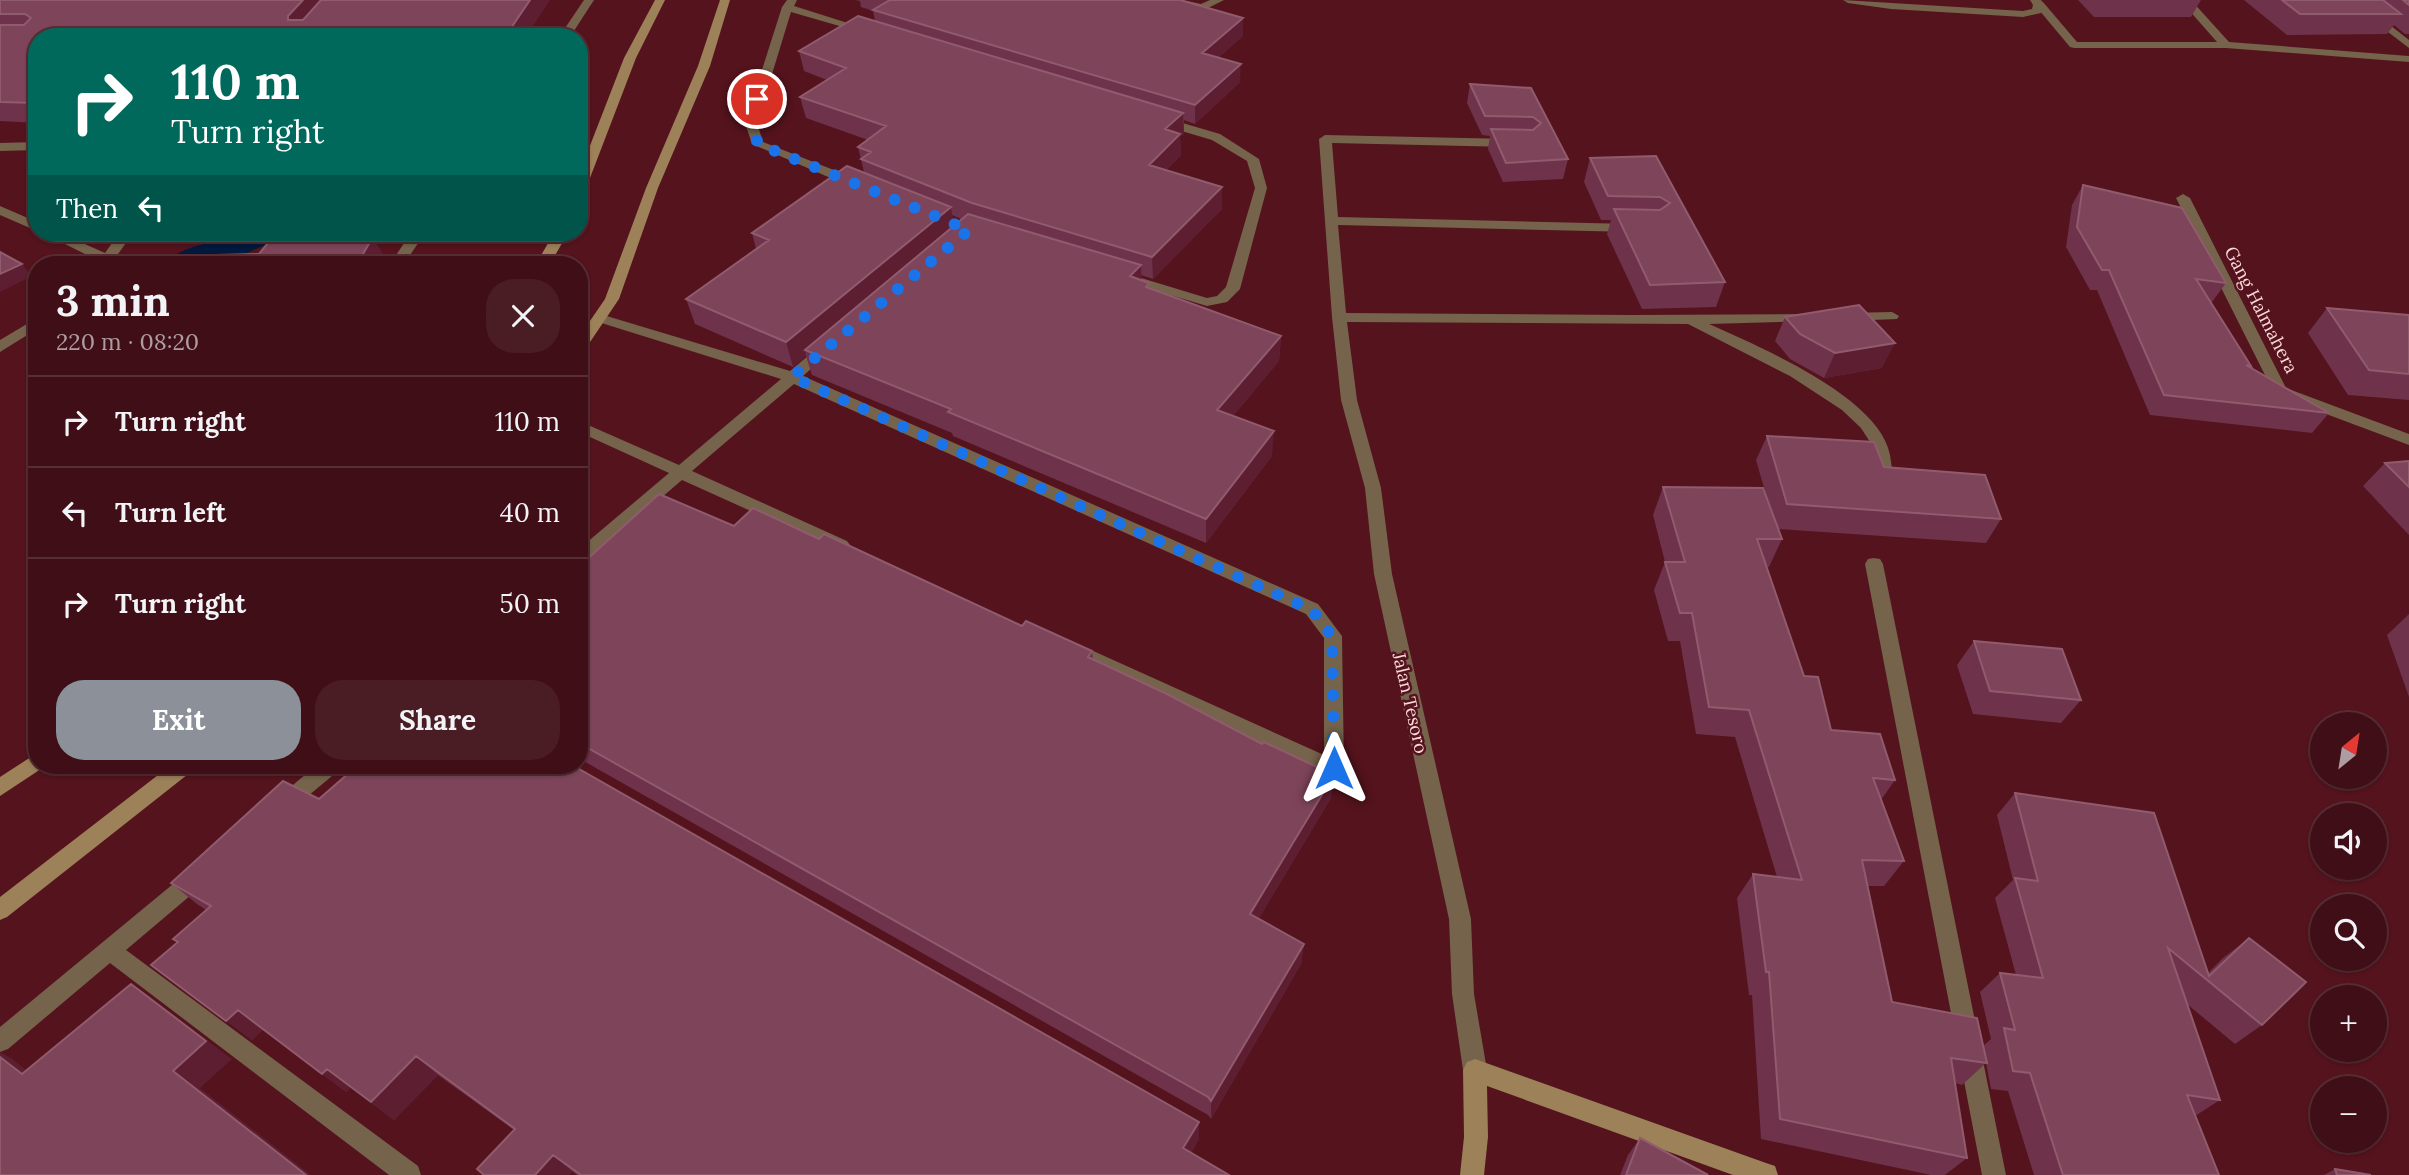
<!DOCTYPE html>
<meta charset="utf-8">
<style>
body{margin:0;font-family:Lora,serif;background:#4a1c23;color:#f1f3f6;height:100vh;display:flex;flex-direction:column;font-size:26px;white-space:nowrap}
*{box-sizing:border-box;margin:0}
p{font-size:23px;color:#ad9ca1}
.icon{flex:none;width:38px;height:38px;fill:none;stroke:currentColor;stroke-width:2;stroke-linecap:round;stroke-linejoin:round}
.map{position:relative;flex:1;overflow:hidden}
.details{position:absolute;left:28px;top:256px;width:560px;height:518px;display:flex;flex-direction:column;background:#3f0e16;border-radius:28px;box-shadow:0 2px 5px #0004,0 0 0 2px #582e35}
.details>*{flex:none}
.hud{position:absolute;left:28px;top:28px;width:560px;height:214px;border-radius:28px;box-shadow:0 2px 5px #0004,0 0 0 2px #582e35;background:#00695c;color:#fff;overflow:hidden}
.needle{width:46px;rotate:30deg}
.buttons{position:absolute;left:2310px;top:712px;display:grid;gap:14px}
.buttons a{display:grid;place-items:center;width:77px;height:77px;border-radius:50%;background:#3f0e16;box-shadow:0 2px 5px #0004,0 0 0 2px #582e35;font-size:35px}
.pin{position:absolute;display:grid;place-items:center;width:60px;height:60px;color:#fff;margin:-30px;border:4px solid #fff;border-radius:50%;box-shadow:0 2px 7px #0007}
.me{position:absolute;width:77px;margin:-38px;rotate:0deg;stroke-linejoin:round;filter:drop-shadow(0 0 5px #0008)}
.turn{display:flex;align-items:center;gap:24px;height:147px;padding:0 28px;font-size:32px}
.turn .icon{width:91px;height:91px;stroke-width:2.5}
.turn b{display:block;font-size:49px;line-height:60px}
.then{display:flex;align-items:center;height:66px;padding:0 28px;background:#0003;gap:14px;font-size:26px}
.round{display:grid;place-items:center;flex:none;width:74px;height:74px;border-radius:28px;background:#4a1c23}
.overview{display:flex;align-items:center;justify-content:space-between;height:119px;padding:0 28px}
h1{font-size:42px;font-weight:700;line-height:52px}
.cta{display:flex;gap:14px;margin-top:auto;padding:14px 28px}
.cta a{flex:1;height:80px;border-radius:28px;background:#8c9099;color:#fff;font-size:28px;font-weight:700;line-height:80px;text-align:center}
.cta a+a{background:#4a1c23;color:#f1f3f6}
ul{padding:0;list-style:none}
li{display:flex;align-items:center;gap:21px;height:91px;padding:0 28px;border-top:2px solid #582e35}
li div{flex:1}
li b{display:block;font-size:26px}
li em{font-style:normal}
.map>svg:first-child{display:block}
</style>
<div class="map">
<svg width="2409" height="1175" viewBox="0 0 2409 1175">
<rect width="100%" height="100%" fill="#54131d"/>
<path fill="#00193c" d="M233 233H274L277 240 237 257 171 264 172 258C192 242 213 246 233 233Z"/>
<g fill="none" stroke-linecap="round" stroke-linejoin="round">
<path fill="#75634b" fill-rule="evenodd" d="M1843 0 2023 11 2032 9 2033 5 2030 0H2041L2044 4 2041 13 2023 17 1891 9 1848 3Z
M411 233H425L404 264H390Z"/>
<path fill="#75634b" fill-rule="evenodd" d="M584 0H594L570 37H559Z
M787 0H797L794 6 873 31 867 34 791 12 757 123 763 142 859 180V186H849L752 144 745 123 782 7Z
M1164 0H1182L1201 4 1210 0H1224L1202 11Z
M2180 0H2191L2229 42 2409 56V62L2226 48H2074L2070 47 2034 4 2043 2 2077 42H2217Z
M2346 0H2358L2409 40V48Z
M1162 117 1220 134 1259 159 1267 188 1240 289 1227 302 1207 306 1123 281 1121 278 1128 274 1207 298 1217 296 1226 287 1255 188 1247 161 1212 140 1158 124V118Z
M1325 135 1511 139 1517 143 1511 147 1332 143 1338 217 1632 224 1639 228 1632 232 1338 225 1346 313 1632 315 1808 314 1813 315 1815 318 1813 321 1709 324C1758 346 1880 397 1890 455 1891 462 1893 469 1890 476H1878L1870 442 1861 428 1842 410 1790 376 1688 324 1347 322 1357 400 1381 488 1392 574 1471 919 1474 994 1487 1070 1483 1078 1475 1081 1467 1078 1463 1070 1452 994 1449 919 1374 574 1365 488 1341 400 1332 317 1319 139Z
M37 142V150L0 151V143Z
M2183 194 2190 198 2286 388 2409 434V445L2275 395 2176 198Z
M0 206 37 222V231L0 215Z
M43 233H60L105 253 119 233H133L111 264H97L99 261Z
M1892 312 1899 316 1897 319 1847 321 1840 317 1847 313Z
M600 314 790 371 821 345H831L833 348 831 351 803 376 1318 604 1342 636 1344 768 1341 774 1334 776 1327 774 1068 655 1065 650 1068 645H1080L1324 755V638L1306 614 794 384 692 471 847 541 850 545 847 549H835L682 480 585 563 579 565V549L669 473 579 432V421L679 465 781 379 595 321 593 318Z
M37 318V329L0 352V340Z
M1874 558 1880 559 1883 564 2006 1175H1982L1865 564 1868 559Z
M317 765H341L338 771 290 811 283 814 276 811 273 805 276 799Z
M197 868 204 870 207 877 204 884 126 950 418 1166 421 1175H389L110 963 8 1049 0 1052V1027L190 870Z"/>
<path fill="#9c8159" fill-rule="evenodd" d="M655 0H665L636 58 585 191 579 195V174L624 58Z
M720 0H730L710 66 658 188 619 299 584 351 579 353V337L605 299 646 188 698 66Z
M554 233H568L550 264H536Z
M37 753V765H45L44 767 0 796V777Z
M171 765H195L192 771 7 917 0 920V897Z
M1475 1059 1766 1163 1775 1166 1778 1175H1733L1487 1086 1488 1137 1484 1175H1460L1464 1137 1463 1070 1467 1062Z"/>
</g>
<path fill="#6e324b" fill-rule="evenodd" d="M0 0H550L37 37V123L0 121Z
M855 0H1180L1243 36 1218 58 1240 82 1195 124 1184 120V134L1180 137 1181 155 1166 170 1222 209 1153 279 1141 275 1142 281 1149 288 1281 336 1279 361 1233 416 1272 456 1206 543 953 436 952 433 812 375 806 356 793 367 695 324 686 299 756 249 752 233 864 172 858 147 868 140 806 118 800 97 827 80 804 71 799 51 875 21 873 11 861 7 860 1ZM952 215 961 219 954 225Z
M2078 0H2201L2191 17H2094Z
M2244 0H2409V34H2405L2394 25 2387 34 2287 35Z
M1470 84 1531 88 1568 159 1563 179 1503 182 1488 149 1490 136 1482 135 1467 103Z
M1656 156 1725 282 1716 307 1642 309 1607 234 1611 220H1601L1584 182 1590 158Z
M2083 185 2226 283 2212 302H2211L2251 366 2250 367 2329 413 2312 433 2150 415 2097 290H2090L2066 247 2072 205Z
M2327 308 2409 315V400L2348 395 2308 333Z
M1785 317 1882 368 1824 378 1790 359 1775 341Z
M1767 436 1884 467 2001 519 1986 543 1778 529 1782 539 1769 567H1767L1804 676 1831 730 1895 780 1881 800 1904 861 1884 886H1867L1892 1002 1983 1046 1991 1039 1980 992 2000 973 2016 975 1995 898 2013 880 1997 815 2015 793 2208 973 2223 958 2249 938 2262 1025 2235 1044 2187 1004 2220 1100 2195 1116 2219 1175H2034L2008 1091 1991 1089 1986 1063 1962 1085 1955 1083 1967 1158 1945 1175H1931L1761 1139 1752 995H1749L1737 898 1753 874 1777 877 1735 737 1696 734 1680 641H1668L1654 590 1665 562 1653 515 1663 487 1767 498 1756 460Z
M2409 461V535L2363 486 2385 463Z
M734 526 819 539 1022 626 1092 651 1093 659 1331 798 1259 918 1304 944 1301 964 1211 1119 1208 1115 580 759 579 760V561L583 563Z
M2409 614V697L2387 635Z
M1974 641 2081 700 2061 723 1973 714 1957 665Z
M319 799 1199 1139 1191 1153 1229 1175H577L572 1171 569 1175H484L514 1130 438 1075 394 1120 351 1087 346 1092 263 1029 252 1040 151 965 178 943 206 910 197 904 171 883Z
M1640 1138 1708 1175H1620L1628 1155Z
M2335 1169 2371 1175H2324Z"/>
<path fill="#5d1e32" d="M303 0H330L298 35 288 20V16Z
M530 0H550L526 37H505Z
M1243 18V36L1203 71 1202 53Z
M1241 64 1240 82 1195 124V105Z
M1183 113 1184 134 1180 137 1181 155 1150 186 1149 165 1165 129Z
M1222 187V209L1153 279 1152 257Z
M951 207 955 232 805 350 806 356 793 367 786 342Z
M343 233H369L352 258 340 238Z
M373 237 385 258 381 264H357Z
M22 264 32 276 0 292V274Z
M1141 265 1142 290 1130 276Z
M1281 336 1279 361 1217 435V410Z
M1895 343 1882 368 1824 378 1835 353Z
M1274 431 1272 456 1206 543V519Z
M1334 775 1331 798 1249 935 1250 914Z
M1304 944 1301 964 1211 1119V1101Z
M131 984 232 1059 200 1088 311 1175H306L173 1071Z
M238 1010 264 1029 252 1040 226 1021Z
M0 1052 11 1058 53 1092 22 1074 0 1057Z
M416 1056 438 1075 394 1120 371 1102Z
M327 1069 351 1087 346 1092 322 1074Z
M1199 1122V1139L1184 1165 1183 1148Z
M553 1155 572 1171 569 1175H535Z"/>
<path fill="#7d445a" stroke="#915b6e" stroke-width="2" d="M0 0H303L288 16V20H303L321 0H530L505 37H37V103L0 102V25H24L31 18 25 14H0Z
M890 0H1180L1243 18 1202 53 1241 64 1195 105 873 10Z
M2282 0H2383L2401 14H2300Z
M2403 0H2409V5Z
M858 16 1183 113 1165 129 1180 134 1149 165 1222 187 1152 257 972 203 861 159 871 152 858 147 886 126 800 97 846 68 799 51Z
M1470 84 1531 88 1568 159 1506 163 1491 129 1533 130 1541 123 1533 117 1485 116Z
M1656 156 1725 282 1650 285 1614 209 1660 210 1670 203 1660 197 1608 196 1590 158Z
M847 166 951 207 786 342 686 299 769 240 752 233Z
M2083 185 2182 208 2226 283 2196 279 2251 366 2246 365 2329 413 2164 395 2109 270H2102L2077 227Z
M968 214 1141 265 1130 276 1149 283 1146 287 1281 336 1217 410 1274 431 1206 519 948 412 951 409 805 350Z
M276 233H343L340 238 373 237 357 264H169L176 256 259 254Z
M0 252 22 264 0 274Z
M1859 305 1895 343 1835 353 1800 334 1785 317Z
M2327 308 2409 315V374L2369 370Z
M1767 436 1874 442 1884 467 1985 475 2001 519 1787 504Z
M2409 461V487L2385 463Z
M1663 487 1763 488 1782 539H1757L1804 676 1818 677 1831 730 1880 734 1895 780 1873 778 1904 861 1862 860 1892 1002 1977 1018 1987 1063 1951 1058 1967 1158 1780 1119 1769 972H1766L1753 874 1802 880 1749 710 1709 707 1692 613H1680L1665 562H1685Z
M659 494 734 526 753 508 819 539 824 534 1022 626 1026 621 1092 651 1088 657 1167 694 1262 744 1264 742 1334 775 1250 914 1304 944 1211 1101 1208 1097 579 743V561L583 563Z
M1974 641 2062 649 2081 700 1990 691Z
M358 765H572L1199 1122 1183 1148 1229 1175H581L553 1155 535 1175H484L477 1169 515 1129 416 1056 371 1102 327 1069 322 1074 238 1010 226 1021 151 965 178 942 173 939 211 906 171 883 283 781 319 799Z
M2015 793 2154 813 2209 976 2249 938 2306 982 2262 1025 2168 948 2220 1100 2187 1095 2219 1175H2063L2030 1073 2013 1071 2004 1028 2015 1030 2000 973 2043 978 2015 878 2038 881Z
M131 984 206 1041 173 1071 306 1175H0V1057L22 1074Z
M1640 1138 1708 1175H1626Z
M2335 1169 2371 1175H2337Z"/>
<g fill="none" stroke-linecap="round" stroke-linejoin="round">
<path stroke="#1a73e8" stroke-width="12" stroke-dasharray="0 21.6" d="M757 99 751 123 758 144 969 230 792 377 1312 610 1332 636 1334 768"/>
</g>
<g text-anchor="middle" stroke-width="5" stroke-linejoin="round" paint-order="stroke">
<g font-size="18" fill="#fcdadb" stroke="#54131d">
<text transform="translate(2261 310) rotate(63)" y="6">Gang Halmahera</text>
<text transform="translate(1410 703) rotate(77)" y="6">Jalan Tesoro</text>
</g>
</g>
</svg>
<div class="buttons">
<a><svg class="needle" viewBox="-14 -14 28 28"><path d="M0-13l5 13h-10z" fill="#e53935"/><path d="M0 13l5-13h-10z" fill="#ad9ca1"/></svg></a>
<a><svg class="icon" aria-label="sound" viewBox="0 0 24 24"><path d="M4 9h4l5-4v14l-5-4H4zM17 9q2 3 0 6"/></svg></a>
<a><svg class="icon" aria-label="search" viewBox="0 0 24 24"><circle cx="10" cy="10" r="6"/><path d="M15 15l6 6"/></svg></a>
<a>+</a>
<a>−</a>
</div>
<div class="pin" style="left:757px;top:99px;background:#d93025"><svg class="icon" aria-label="arrive" viewBox="0 0 24 24"><path d="M6 21V4h12l-3 4 3 4H6"/></svg></div>
<svg class="me" style="left:1334px;top:768px" viewBox="-20 -20 40 40"><path d="M0-17L14 15 0 8-14 15z" fill="#1a73e8" stroke="#fff" stroke-width="4"/></svg>
<div class="hud">
<div class="turn"><svg class="icon" aria-label="right" viewBox="0 0 24 24"><path d="M7 20v-9h11M14 6l5 5-5 5"/></svg><div><b>110 m</b>Turn right</div></div>
<div class="then">Then<svg class="icon" aria-label="left" viewBox="0 0 24 24"><path d="M17 20v-9H6M10 6l-5 5 5 5"/></svg></div>
</div>
<section class="details">
<div class="overview"><div><h1>3 min</h1><p>220 m · 08:20</p></div><a class="round"><svg class="icon" aria-label="close" viewBox="0 0 24 24"><path d="M6 6l12 12M18 6L6 18"/></svg></a></div>
<ul>
<li><svg class="icon" aria-label="right" viewBox="0 0 24 24"><path d="M7 20v-9h11M14 6l5 5-5 5"/></svg><div><b>Turn right</b></div><em>110 m</em></li>
<li><svg class="icon" aria-label="left" viewBox="0 0 24 24"><path d="M17 20v-9H6M10 6l-5 5 5 5"/></svg><div><b>Turn left</b></div><em>40 m</em></li>
<li><svg class="icon" aria-label="right" viewBox="0 0 24 24"><path d="M7 20v-9h11M14 6l5 5-5 5"/></svg><div><b>Turn right</b></div><em>50 m</em></li>
</ul>
<div class="cta"><a>Exit</a><a>Share</a></div>
</section>
</div>
